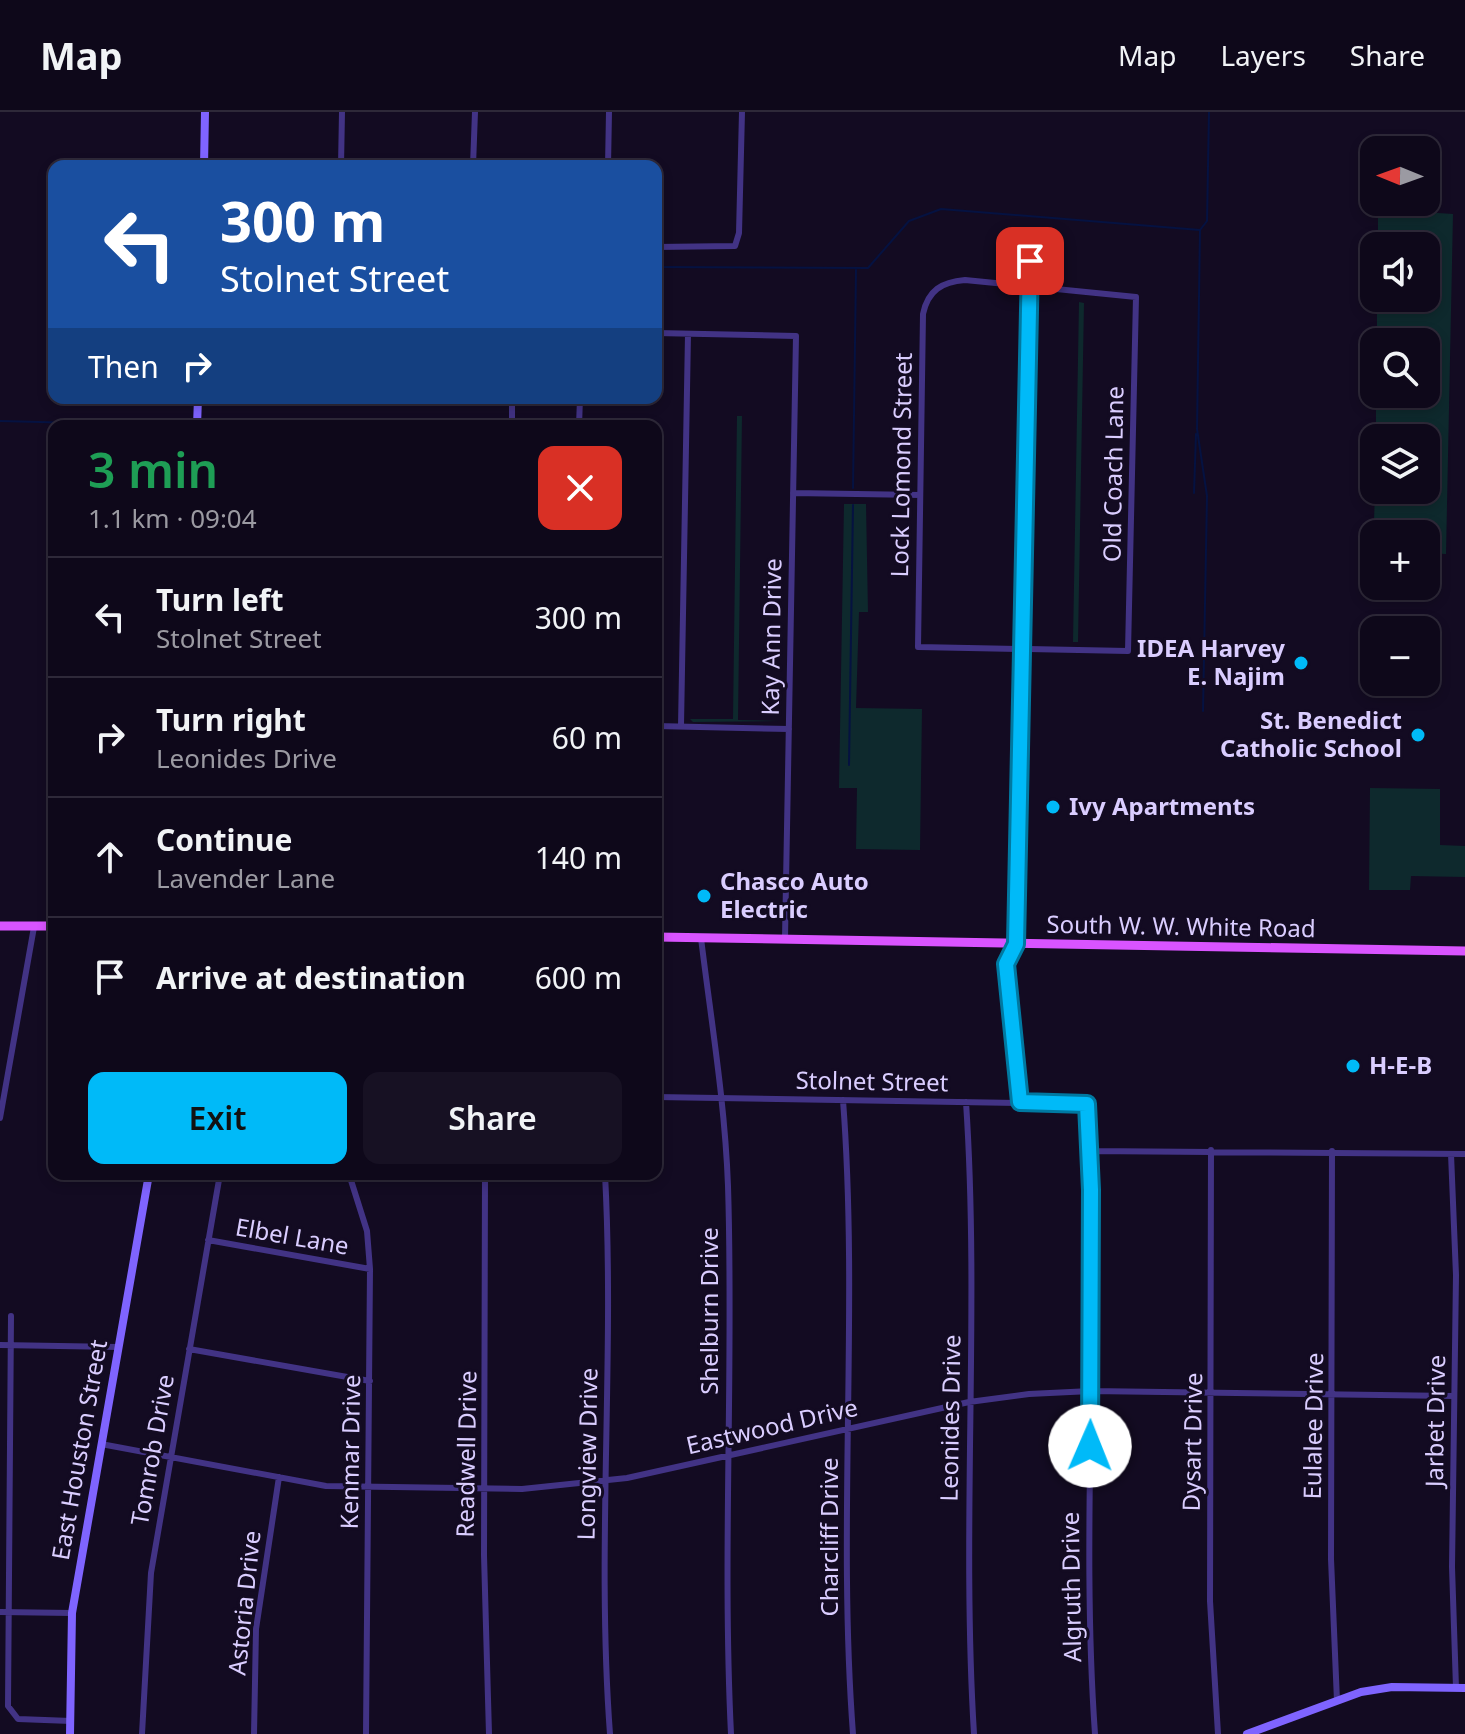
<!DOCTYPE html>
<meta charset="utf-8">
<style>
body{margin:0;font-family:"Noto Sans",sans-serif;background:#171123;color:#f1f3f6;height:100vh;display:flex;flex-direction:column;font-size:30px;white-space:nowrap}
*{box-sizing:border-box;margin:0}
p{font-size:26px;color:#9b9aa2}
.icon{flex:none;width:44px;height:44px;fill:none;stroke:currentColor;stroke-width:2;stroke-linecap:round;stroke-linejoin:round}
.map{position:relative;flex:1;overflow:hidden}
.panel{position:absolute;left:48px;top:308px;width:614px;height:760px;display:flex;flex-direction:column;background:#0e081a;border-radius:16px;box-shadow:0 4px 12px #0003,0 0 0 2px #2e2939}
.panel>*{flex:none}
.top-card{position:absolute;left:48px;top:48px;width:614px;height:244px;border-radius:16px;box-shadow:0 4px 12px #0003,0 0 0 2px #2e2939;background:#1a4fa0;color:#fff;overflow:hidden}
.needle{width:52px;rotate:271deg}
.fabs{position:absolute;left:1360px;top:24px;display:grid;gap:16px}
.fabs a{display:grid;place-items:center;width:80px;height:80px;border-radius:16px;background:#0e081a;box-shadow:0 4px 12px #0003,0 0 0 2px #2e2939;font-size:40px}
.pin{position:absolute;display:grid;place-items:center;width:68px;height:68px;color:#fff;margin:-34px;border-radius:16px;box-shadow:0 4px 12px #0006}
.me{position:absolute;width:88px;margin:-44px;rotate:1deg;stroke-linejoin:round;filter:drop-shadow(0 0 6px #0008)}
.turn{display:flex;align-items:center;gap:28px;height:168px;padding:0 40px;font-size:36px}
.turn .icon{width:104px;height:104px;stroke-width:2.5}
.turn b{display:block;font-size:56px;line-height:68px}
.then{display:flex;align-items:center;height:76px;padding:0 40px;background:#0003;gap:16px;font-size:30px}
.round{display:grid;place-items:center;flex:none;width:84px;height:84px;border-radius:16px;background:#171123}
.headline{display:flex;align-items:center;justify-content:space-between;height:136px;padding:0 40px}
h1{font-size:48px;font-weight:600;line-height:60px;color:#1e9e55}
.primary-button{display:flex;gap:16px;margin-top:auto;padding:16px 40px}
.primary-button a{flex:1;height:92px;border-radius:16px;background:#00baf8;color:#111;font-size:32px;font-weight:600;line-height:92px;text-align:center}
.primary-button a+a{background:#171123;color:#f1f3f6}
ul{padding:0;list-style:none}
li{display:flex;align-items:center;gap:24px;height:120px;padding:0 40px;border-top:2px solid #2e2939}
li div{flex:1}
li b{display:block;font-size:30px}
li em{font-style:normal}
header{display:flex;align-items:center;gap:48px;box-sizing:border-box;height:112px;padding:0 40px;background:#0e081a;border-bottom:2px solid #2e2939}
header strong{font-size:38px}
nav{display:flex;gap:44px;margin-inline-start:auto;font-size:28px}
.map>svg:first-child{display:block}
</style>
<header>
<strong>Map</strong>
<nav><a>Map</a><a>Layers</a><a>Share</a></nav>
</header>
<div class="map">
<svg width="1465" height="1622" viewBox="0 0 1465 1622">
<rect width="100%" height="100%" fill="#130b22"/>
<path fill="#0e292d" d="M1378 97 1453 102 1446 442 1426 441V422H1374L1373 441 1375 378H1426V326H1376V282H1426V230H1377V186H1426V134H1378Z
M1079 190 1084 191 1078 530H1073Z
M737 304H742L738 608 780 609 693 610 690 607H733Z
M844 392H866L868 500H859L856 596 922 597 920 738 856 737 857 676H839Z
M1370 676 1440 677V733L1465 734V765L1411 764 1410 778H1369Z"/>
<g fill="none" stroke-linecap="round" stroke-linejoin="round">
<path stroke="#051241" stroke-width="2" d="M1200 118 1197 317 1207 384 1203 599
M656 155 868 156 909 109 941 97 1200 118 1207 109 1209 0
M0 309 157 313
M853 376 856 158
M1194 381 1196 322
M849 653 853 393"/>
<path stroke="#423385" stroke-width="6" d="M341 54 342 0
M473 54 475 0
M608 54 609 0
M656 135 735 134 739 121 742 0
M965 168 1136 185 1128 539 918 535 923 202C928 178 942 170 965 168Z
M656 221 796 224 785 826
M512 314V286
M579 314 580 286
M793 381 920 383
M656 614 789 617
M681 614 688 222
M701 826C711 908 725 991 728 1074 734 1257 722 1439 731 1622
M656 985 1087 992C1101 1202 1080 1412 1095 1622
M843 988C859 1199 837 1411 853 1622
M966 990C980 1200 961 1411 974 1622
M1020 990 1006 852 1016 832 1031 122
M0 1006 34 815
M1211 1038 1210 1489 1218 1622
M1090 1039 1465 1042
M1332 1039 1331 1447 1337 1589
M1451 1042 1456 1163 1452 1455 1456 1576
M349 1062 367 1119 370 1157 366 1622
M485 1062 484 1443 489 1622
M605 1062C615 1249 596 1435 610 1622
M208 1128 370 1157
M11 1204 8 1594 18 1607 71 1609
M0 1233 118 1235
M189 1237 370 1269
M101 1332 326 1374 522 1377 627 1366 969 1290 1029 1282 1091 1279 1454 1284
M0 1500 72 1501
M142 1622 151 1461 220 1062
M254 1622 256 1517 279 1365"/>
<path stroke="#7f64ff" stroke-width="8" d="M204 54 205 0
M197 314 198 286
M70 1622 72 1501 149 1062
M1247 1622 1361 1580 1392 1575 1465 1576"/>
<path stroke="#d954ff" stroke-width="9" d="M0 814H54
M656 825 1465 839"/>
</g>
<g fill="none" stroke-linecap="round" stroke-linejoin="round">
<defs>
<path id="route" d="M1030 149 1016 832 1006 852 1020 990 1087 992 1091 1078 1090 1334"/>
</defs>
<use href="#route" stroke="#0079a1" stroke-width="20"/>
<use href="#route" stroke="#00baf8" stroke-width="14"/>
</g>
<g fill="#00baf8" stroke="#130b22" stroke-width="3">
<circle cx="1301" cy="551" r="8"/>
<circle cx="1418" cy="623" r="8"/>
<circle cx="1053" cy="695" r="8"/>
<circle cx="704" cy="784" r="8"/>
<circle cx="1353" cy="954" r="8"/>
</g>
<g text-anchor="middle" stroke-width="6" stroke-linejoin="round" paint-order="stroke">
<g font-size="24" fill="#dacdff" stroke="#130b22">
<text transform="translate(902 353) rotate(-89)" y="8">Lock Lomond Street</text>
<text transform="translate(1114 362) rotate(-89)" y="8">Old Coach Lane</text>
<text transform="translate(772 525) rotate(-89)" y="8">Kay Ann Drive</text>
<text transform="translate(1181 815) rotate(1)" y="8">South W. W. White Road</text>
<text transform="translate(872 970) rotate(1)" y="8">Stolnet Street</text>
<text transform="translate(292 1125) rotate(10)" y="8">Elbel Lane</text>
<text transform="translate(710 1199) rotate(-90)" y="8">Shelburn Drive</text>
<text transform="translate(951 1306) rotate(-89)" y="8">Leonides Drive</text>
<text transform="translate(1436 1309) rotate(-89)" y="8">Jarbet Drive</text>
<text transform="translate(1314 1314) rotate(-89)" y="8">Eulalee Drive</text>
<text transform="translate(772 1315) rotate(-13)" y="8">Eastwood Drive</text>
<text transform="translate(1193 1330) rotate(-89)" y="8">Dysart Drive</text>
<text transform="translate(80 1338) rotate(-80)" y="8">East Houston Street</text>
<text transform="translate(153 1338) rotate(-80)" y="8">Tomrob Drive</text>
<text transform="translate(351 1340) rotate(-89)" y="8">Kenmar Drive</text>
<text transform="translate(467 1342) rotate(-89)" y="8">Readwell Drive</text>
<text transform="translate(588 1342) rotate(-89)" y="8">Longview Drive</text>
<text transform="translate(830 1425) rotate(-90)" y="8">Charcliff Drive</text>
<text transform="translate(1072 1475) rotate(-91)" y="8">Algruth Drive</text>
<text transform="translate(245 1491) rotate(-84)" y="8">Astoria Drive</text>
</g>
<g font-size="24" font-weight="bold" fill="#dacdff" stroke="#130b22" text-anchor="start">
<text x="1285" y="545" text-anchor="end">IDEA Harvey<tspan x="1285" dy="28">E. Najim</tspan></text>
<text x="1402" y="617" text-anchor="end">St. Benedict<tspan x="1402" dy="28">Catholic School</tspan></text>
<text x="1069" y="703">Ivy Apartments</text>
<text x="720" y="778">Chasco Auto<tspan x="720" dy="28">Electric</tspan></text>
<text x="1369" y="962">H-E-B</text>
</g>
</g>
</svg>
<div class="fabs">
<a><svg class="needle" viewBox="-14 -14 28 28"><path d="M0-13l5 13h-10z" fill="#e53935"/><path d="M0 13l5-13h-10z" fill="#9b9aa2"/></svg></a>
<a><svg class="icon" aria-label="sound" viewBox="0 0 24 24"><path d="M4 9h4l5-4v14l-5-4H4zM17 9q2 3 0 6"/></svg></a>
<a><svg class="icon" aria-label="search" viewBox="0 0 24 24"><circle cx="10" cy="10" r="6"/><path d="M15 15l6 6"/></svg></a>
<a><svg class="icon" aria-label="layers" viewBox="0 0 24 24"><path d="M12 4l9 5-9 5-9-5zM3 14l9 5 9-5"/></svg></a>
<a>+</a>
<a>−</a>
</div>
<div class="pin" style="left:1030px;top:149px;background:#d93025"><svg class="icon" aria-label="arrive" viewBox="0 0 24 24"><path d="M6 21V4h12l-3 4 3 4H6"/></svg></div>
<svg class="me" style="left:1090px;top:1334px" viewBox="-20 -20 40 40"><circle r="19" fill="#fff"/><path d="M0-13L10 11 0 6-10 11z" fill="#00baf8"/></svg>
<div class="top-card">
<div class="turn"><svg class="icon" aria-label="left" viewBox="0 0 24 24"><path d="M17 20v-9H6M10 6l-5 5 5 5"/></svg><div><b>300 m</b>Stolnet Street</div></div>
<div class="then">Then<svg class="icon" aria-label="right" viewBox="0 0 24 24"><path d="M7 20v-9h11M14 6l5 5-5 5"/></svg></div>
</div>
<section class="panel">
<div class="headline"><div><h1>3 min</h1><p>1.1 km · 09:04</p></div><a class="round" style="background:#d93025;color:#fff"><svg class="icon" aria-label="close" viewBox="0 0 24 24"><path d="M6 6l12 12M18 6L6 18"/></svg></a></div>
<ul>
<li><svg class="icon" aria-label="left" viewBox="0 0 24 24"><path d="M17 20v-9H6M10 6l-5 5 5 5"/></svg><div><b>Turn left</b><p>Stolnet Street</p></div><em>300 m</em></li>
<li><svg class="icon" aria-label="right" viewBox="0 0 24 24"><path d="M7 20v-9h11M14 6l5 5-5 5"/></svg><div><b>Turn right</b><p>Leonides Drive</p></div><em>60 m</em></li>
<li><svg class="icon" aria-label="ahead" viewBox="0 0 24 24"><path d="M12 20V5M6 11l6-6 6 6"/></svg><div><b>Continue</b><p>Lavender Lane</p></div><em>140 m</em></li>
<li><svg class="icon" aria-label="arrive" viewBox="0 0 24 24"><path d="M6 21V4h12l-3 4 3 4H6"/></svg><div><b>Arrive at destination</b></div><em>600 m</em></li>
</ul>
<div class="primary-button"><a>Exit</a><a>Share</a></div>
</section>
</div>
